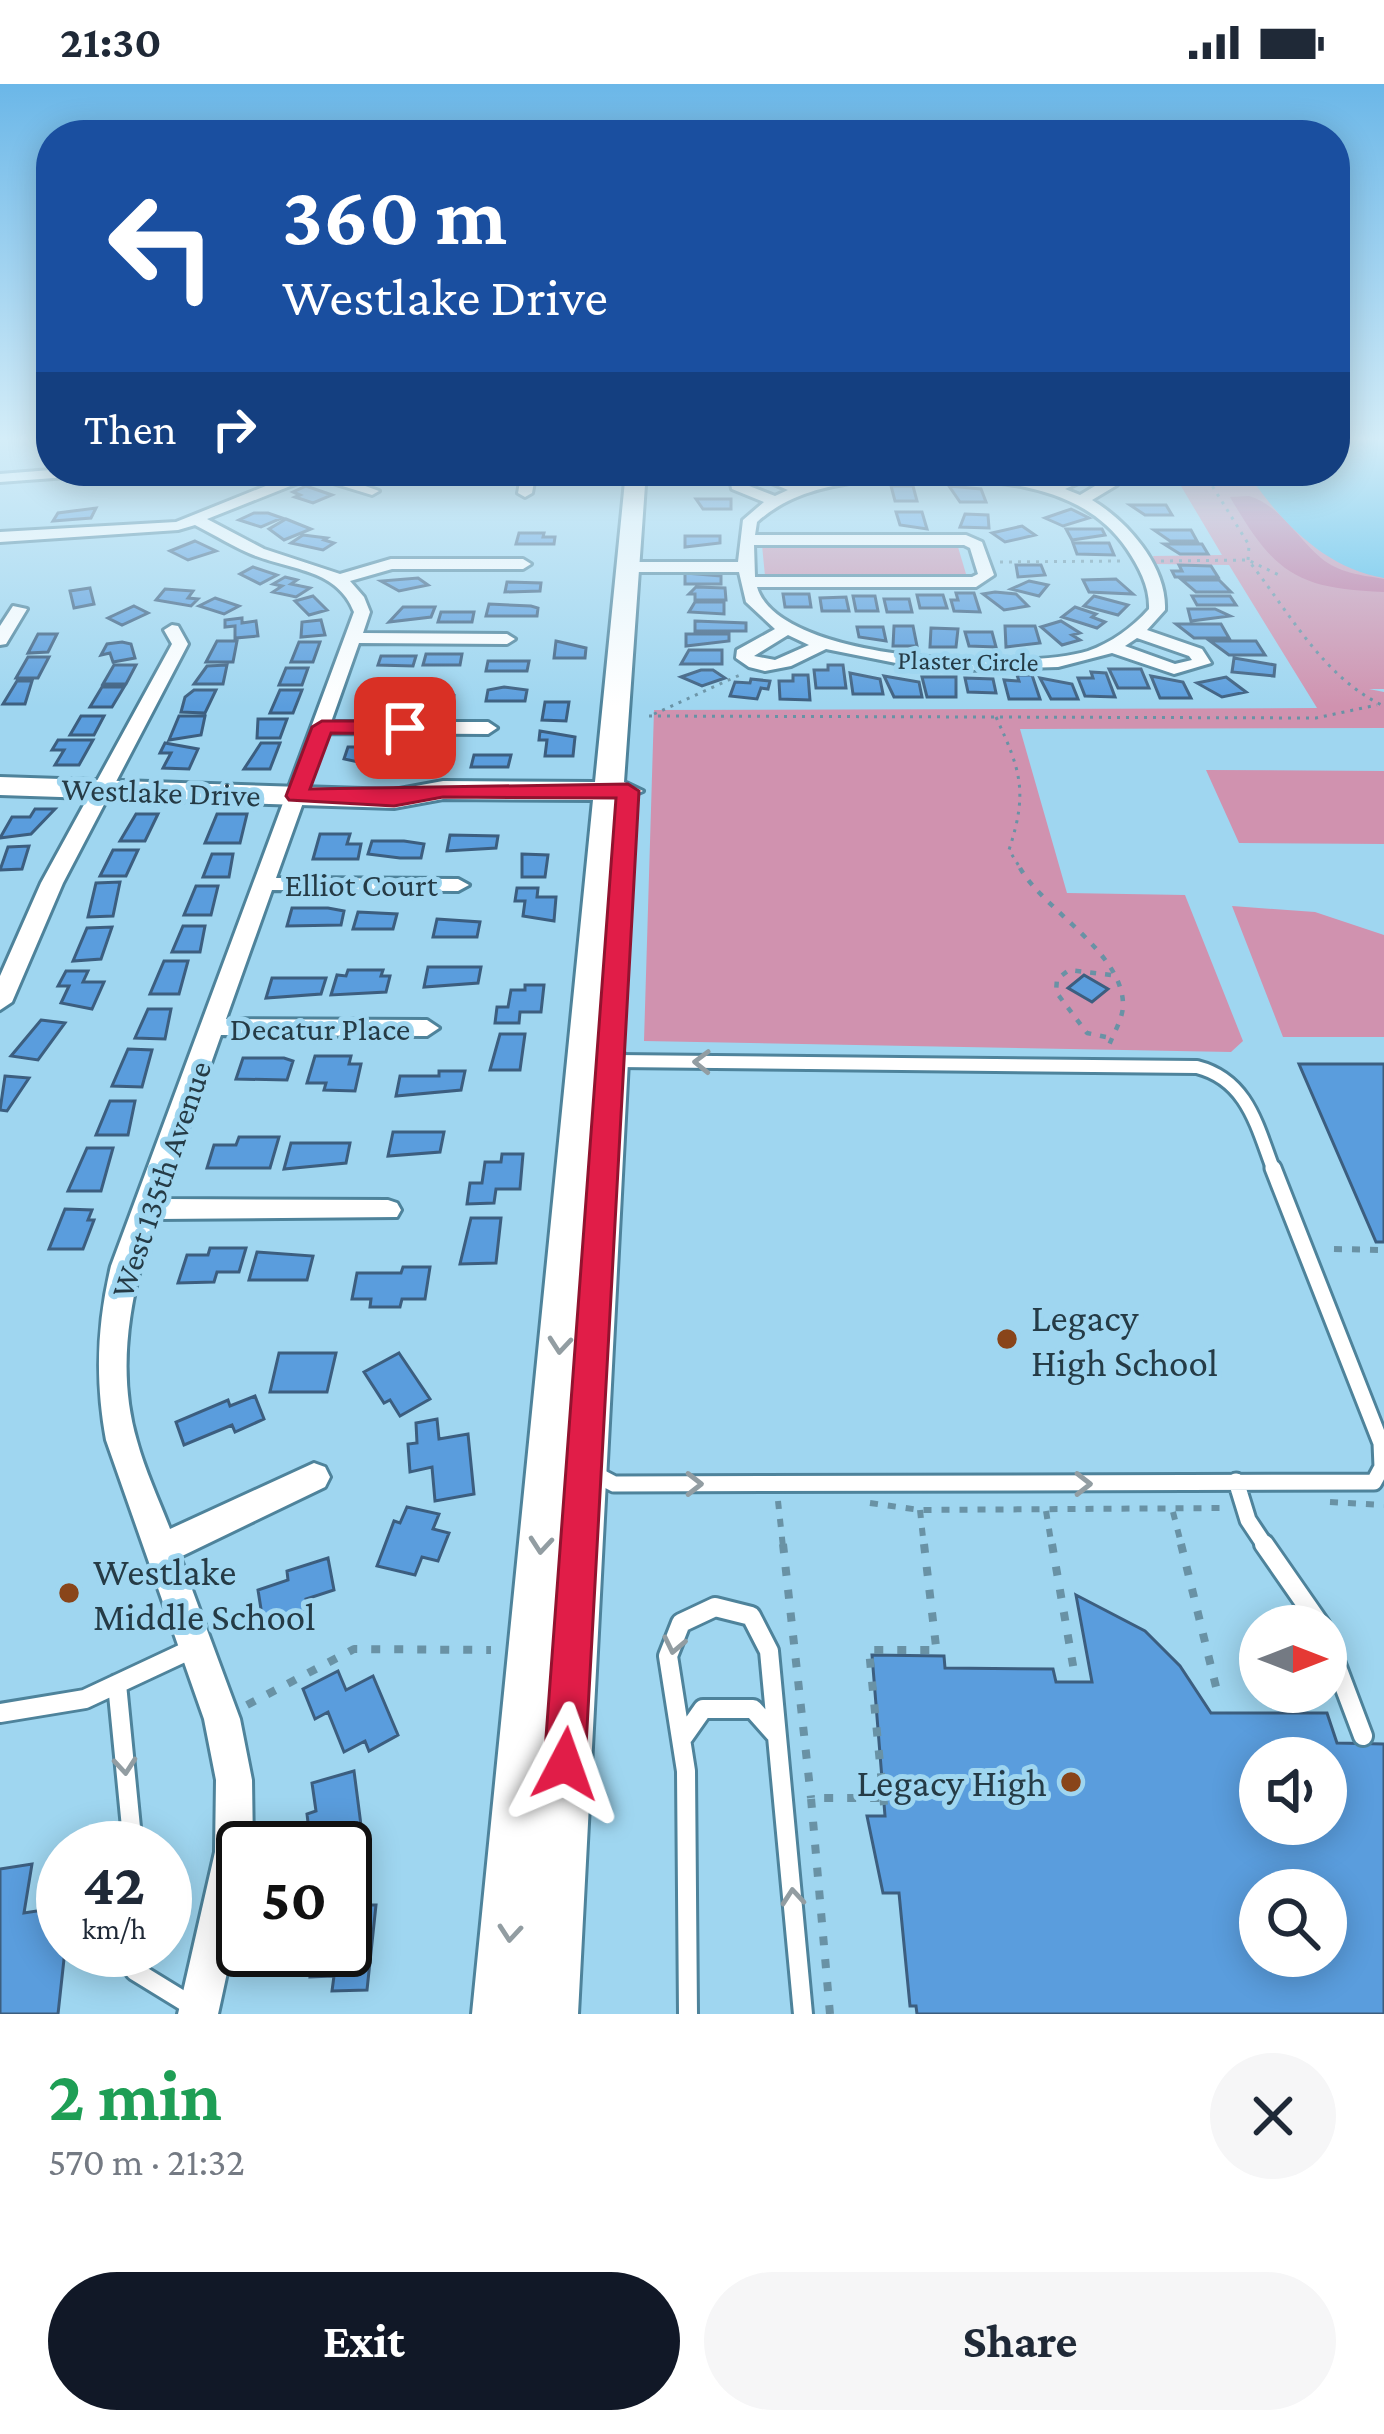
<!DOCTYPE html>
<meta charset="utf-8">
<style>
body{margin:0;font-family:"Crimson Pro",serif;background:#f6f6f7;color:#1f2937;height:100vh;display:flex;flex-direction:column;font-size:45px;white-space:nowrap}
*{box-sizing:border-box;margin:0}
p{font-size:39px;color:#747a83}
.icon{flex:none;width:66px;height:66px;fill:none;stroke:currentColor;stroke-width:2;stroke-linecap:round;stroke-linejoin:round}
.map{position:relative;height:1930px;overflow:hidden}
.drawer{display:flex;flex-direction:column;background:#fff;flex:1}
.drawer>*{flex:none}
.guide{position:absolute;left:36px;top:36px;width:1314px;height:366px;border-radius:48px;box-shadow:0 6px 30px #0003;background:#1a4fa0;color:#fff;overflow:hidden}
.needle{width:78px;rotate:90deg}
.buttons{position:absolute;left:1239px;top:1521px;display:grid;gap:24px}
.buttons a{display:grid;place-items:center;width:108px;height:108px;border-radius:50%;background:#fff;box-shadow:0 6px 30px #0003;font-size:60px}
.speed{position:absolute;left:36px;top:1737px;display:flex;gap:24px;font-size:60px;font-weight:700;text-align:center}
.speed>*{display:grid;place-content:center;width:156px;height:156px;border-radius:50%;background:#fff;box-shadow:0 6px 30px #0003;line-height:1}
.speed small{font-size:30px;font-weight:400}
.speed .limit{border:6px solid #111;border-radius:18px;background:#fff;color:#111}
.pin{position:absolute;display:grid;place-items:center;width:102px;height:102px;color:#fff;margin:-51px;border-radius:24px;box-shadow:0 6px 18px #0006}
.me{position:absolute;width:132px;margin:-66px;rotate:4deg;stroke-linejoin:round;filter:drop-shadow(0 0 9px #0008)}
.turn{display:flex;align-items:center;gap:42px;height:252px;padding:0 48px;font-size:54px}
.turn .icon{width:156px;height:156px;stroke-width:2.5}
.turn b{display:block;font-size:84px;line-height:102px}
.then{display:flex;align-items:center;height:114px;padding:0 48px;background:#0003;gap:24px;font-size:45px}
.round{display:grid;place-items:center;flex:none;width:126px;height:126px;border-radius:63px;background:#f6f6f7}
.overview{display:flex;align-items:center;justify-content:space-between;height:204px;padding:0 48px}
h1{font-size:72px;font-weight:700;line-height:90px;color:#1e9e55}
.primary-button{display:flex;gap:24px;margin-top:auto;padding:24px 48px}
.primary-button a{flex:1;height:138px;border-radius:72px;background:#111827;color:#fff;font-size:48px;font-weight:700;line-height:138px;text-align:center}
.primary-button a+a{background:#f6f6f7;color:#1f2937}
.status{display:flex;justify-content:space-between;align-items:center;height:84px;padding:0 60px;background:#fff;direction:ltr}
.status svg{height:33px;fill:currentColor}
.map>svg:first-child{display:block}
</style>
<div class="status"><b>21:30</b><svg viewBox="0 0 49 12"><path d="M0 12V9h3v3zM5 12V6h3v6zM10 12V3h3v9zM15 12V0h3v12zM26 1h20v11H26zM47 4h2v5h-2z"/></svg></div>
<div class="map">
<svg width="1384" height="1930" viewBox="0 0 1384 1930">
<rect width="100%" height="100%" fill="#9fd6f0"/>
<path fill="#d092af" d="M1335 353H1384V605H1369L1384 608V644L1020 645 1067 809 1185 811 1243 957 1231 968 644 957 654 626 1317 624 1229 481 1155 480 1153 472 1222 471 1172 387H1335Z
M762 461 958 463 966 490 765 492Z
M1206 686 1384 687V760L1239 759Z
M1232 822 1315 828 1384 851V953H1283Z"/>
<path fill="#c4709b" d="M1249 412C1280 421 1297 454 1321 474 1339 489 1361 491 1384 495V508C1295 505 1274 488 1230 413Z"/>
<path fill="#50bce9" d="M1335 353H1384V494C1324 484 1280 437 1246 387H1335Z"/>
<path fill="#5a9ddd" stroke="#3c5e7f" stroke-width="3" fill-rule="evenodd" d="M306 402 332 411 313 419 295 413 300 411 293 408Z
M891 402H913L917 417H895Z
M949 402 981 405 986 418H960Z
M696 415H731V425H703Z
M1130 421H1166L1172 431H1145Z
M96 424 91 434 53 437 58 429Z
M1071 425 1089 434 1063 442 1045 434Z
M896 428H922L927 445 900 441Z
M254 429H268L282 434 261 443 239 436Z
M965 430 988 431 989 444 960 443Z
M286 435 311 445 284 456 269 445Z
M1022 442 1035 451 1005 458 992 449Z
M1066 445H1102L1105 451 1072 456Z
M1154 446H1191L1197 457H1170Z
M519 449H544L543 453H555L554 460H516Z
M303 451 327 454 324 456 334 459 323 466 291 459Z
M685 452H720V459L685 463Z
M195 457 216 467 188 476 170 467Z
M1073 459H1109L1114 471 1077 470Z
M1164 460H1202L1208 470H1180Z
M1016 481H1041L1045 491 1018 493Z
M1179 481 1211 482 1218 493H1175L1172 487H1182Z
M253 483 277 491 260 500 240 490Z
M685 489 721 492V500H685Z
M285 493 297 496 291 500 310 504 296 513 273 508 282 502 273 500Z
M418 494 428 501 399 507 381 497Z
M1116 495 1133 510 1089 508 1083 496Z
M1182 496H1219L1231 508H1196Z
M1029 497 1048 501 1039 512 1011 505Z
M507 498 541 499 540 507 505 508Z
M696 503 725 504 726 516H695V510H689Z
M90 504 94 520 74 524 70 507Z
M165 505 193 507 188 514 198 515 191 522 156 516Z
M995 508 1016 510 1028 522 1004 526 983 510Z
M956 509H974L980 528 954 527 951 516H958Z
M783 510H809L811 523H785Z
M917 511H943L947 524H920Z
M313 512 327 526 309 531 295 517Z
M853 512H875L878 527H856Z
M1094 512 1128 521 1118 531 1084 522Z
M1192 512H1230L1236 521H1197Z
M846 513 849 527H822L820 514Z
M215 514 239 522 224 530 199 522Z
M884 515H909L912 528H887Z
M695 518H724V530L689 528Z
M489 520 531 522 538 524 537 532H486Z
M134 522 148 529 122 541 108 534Z
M403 523H435L431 533 389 538Z
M1075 523 1096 530 1092 533 1105 538 1097 544 1062 533Z
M1188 525H1215L1230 532 1191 537Z
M441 528H474L472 538H438Z
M242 534V539L256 537 258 552 235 554V542L225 543V536Z
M321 536 325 551 301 553 302 538Z
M695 537 746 539V547H695Z
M1061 537 1080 549 1072 551 1080 556 1062 561 1041 543Z
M1176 540H1221L1229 554H1194Z
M894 542H913L917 562H893Z
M1005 542H1035L1040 559 1006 563Z
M857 543H883L886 557 859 553Z
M931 544 958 545 956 563H930Z
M965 548H992L996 563 969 562Z
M38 550H57L48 568 28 569Z
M686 550H729V557L686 562Z
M217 557H237L233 578H206Z
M556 557 586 564 585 574H554Z
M1210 557H1256L1265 571H1229Z
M122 558 131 560 135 574 113 578 110 569 101 571 107 560Z
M299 558H320L313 578H291Z
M689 566H722V580H681Z
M426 570H462L460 581H423Z
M381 572H416L413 582 378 581Z
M28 573H49L38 594H16Z
M1234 574 1275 581 1274 592 1232 588Z
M488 577H529L527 587H486Z
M114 581H136L126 600H103Z
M227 581 223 600H194L207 582Z
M828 581H843L846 604H816L814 586H828Z
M286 584H308L302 601H279Z
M1109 585H1141L1149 604H1118Z
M701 586H713L725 594 702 602 681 593Z
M1091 588 1106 589 1115 613 1085 612 1078 594H1093Z
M850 589 880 595 883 610H853Z
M793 591H808L810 616 780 615 779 597H793Z
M1017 591H1032L1040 615H1009L1004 596 1019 597Z
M884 592 919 598 922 613H894Z
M1151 592 1183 598 1191 614H1160Z
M922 593H956V613H927Z
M1226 593 1246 608 1222 613 1197 599Z
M965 594 993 595 996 609 968 608Z
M1040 594 1072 600 1078 615H1051Z
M751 595 770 597 768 605 761 604 757 615 730 612 735 598 750 599Z
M17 597H32L25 620H3Z
M102 603H124L112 623H90Z
M504 603 527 606 525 617H486L488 606Z
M194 606H216L205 629 181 628 185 613Z
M280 606H302L293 629H270Z
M428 608H449L454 611 452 623H413L416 612Z
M364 612H405L402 624H361Z
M545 618H569L566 637 542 636Z
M81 632H104L94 651H70Z
M179 632H205L201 651 169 656Z
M258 635H287L280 654H257Z
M540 647 575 653 573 672H545L547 656H539Z
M58 656H93L79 681H55L64 666H52Z
M165 659 198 665 189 685 163 684 171 669H160Z
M261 659H280L270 685H244Z
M442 661 438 680 398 675 402 662Z
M348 663H390L386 675 368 680 344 675Z
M474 671H511L508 683H471Z
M35 725H55L31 750 0 754 12 733H30Z
M136 730H158L145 757H120Z
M217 730H247L240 759H205Z
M320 750H350L347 760H361L358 775H313Z
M450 751 498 752 496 764 447 767Z
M372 757H404L424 760 421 774H400L368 770Z
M29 762 22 785 0 786 8 763Z
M113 766H138L126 792H100Z
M212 770H233L229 793H203Z
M522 770 548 771 545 793H522Z
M120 798 113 832 88 833 96 799Z
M196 802H218L211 831H184Z
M517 804H538L537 813H556L554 837 523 832 525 817H515Z
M292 824H328L344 827 341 841 287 842Z
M358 828 397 830 393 845H353Z
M437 835 480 838 477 853H433Z
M183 842H205L200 868H172Z
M112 843 101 875 73 877 87 844Z
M164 877H188L179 910H150Z
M428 883H481L478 899 424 903Z
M348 886H383L381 892H390L386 908 331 911 337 891 346 892Z
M66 887H88L83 898H104L92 925 61 919 69 902H58Z
M1084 891 1108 905 1092 918 1068 904Z
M272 894H326L321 910 266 914Z
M525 901H544L541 928H520L519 939H495L497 923H508L511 906H525Z
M148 925H171L165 955 135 954Z
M41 936 65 939 38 976 11 972Z
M500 950H525L520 986H490Z
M128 965 152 966 142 1003 112 1002Z
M315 972H351L349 980H361L355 1007 324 1006 326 999H307Z
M243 974H284L293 977 287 996 236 995Z
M1299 980H1384V1158H1376Z
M439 987H465L461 1006 396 1012 400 992H439Z
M5 992 29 994 7 1027 0 1026Z
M110 1017H135L128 1051H96Z
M393 1048H444L440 1068 388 1072Z
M239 1053H279L270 1084H207L214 1061H236Z
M291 1059H350L346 1079 284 1085Z
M87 1064H113L101 1107H68Z
M502 1070H523L520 1105H496L494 1119 467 1120 470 1099H482L485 1078H501Z
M65 1125 92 1126 88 1136H94L83 1165H49Z
M471 1134H501L496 1179 460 1180Z
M210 1164H246L239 1188H217L214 1198 178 1199 187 1171H208Z
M257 1168 313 1172 307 1196H249Z
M403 1183H430L425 1215H402L400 1223H370L371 1215H352L357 1189H401Z
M279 1269H336L327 1308H270Z
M399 1269 430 1315 400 1332 390 1316 384 1319 364 1288Z
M255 1312 264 1335 235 1348 232 1341 184 1361 176 1338 228 1316 230 1322Z
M437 1335 439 1355 468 1350 474 1410 435 1417 432 1383 410 1388 408 1360 417 1359 416 1339Z
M407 1423 439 1430 433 1445 449 1449 438 1477 422 1473 415 1491 377 1482 394 1437 400 1439Z
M328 1474 334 1506 306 1515 309 1529 264 1544 258 1506 288 1496 287 1487Z
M1076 1511 1145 1547 1180 1582 1211 1629H1327L1337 1659 1384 1660V1930H917L916 1922H910L899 1809H883L867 1732H885L872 1571 944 1572 945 1584 1053 1585 1056 1598H1092ZM1260 1674H1326V1740H1260ZM1260 1806H1326V1872H1260Z
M338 1587 346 1606 373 1592 398 1651 369 1667 365 1657 344 1668 328 1628 315 1635 303 1605Z
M354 1687 365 1772 345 1779V1764H311L307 1730 316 1727 312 1699Z
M32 1780 24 1829 63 1823 65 1866 58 1930H0V1785Z
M364 1794 361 1821H376L367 1906 332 1907 334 1892 310 1893 313 1866H345V1795Z"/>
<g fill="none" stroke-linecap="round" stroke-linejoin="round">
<defs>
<path id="lane-far2" d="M617 977 1197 983C1248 996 1257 1043 1274 1087"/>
<path id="lane-far1" d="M595 1390 614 1400 1374 1398 1382 1383 1381 1359 1273 1084
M1236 1397 1248 1436 1266 1463"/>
<path id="lane" d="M1264 1460 1321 1542
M1326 1554 1363 1652
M117 1600 133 1764
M0 1629 85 1615 194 1564
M684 1652 703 1625H753L777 1652
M134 1866 135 1887 192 1922
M688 1930 686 1687 668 1572 681 1539 715 1523 751 1532 769 1567 803 1930"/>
<path id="street" d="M51 386 101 387 94 391 0 398V390Z
M303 387H324L379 407 372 411 313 393 207 435 264 465 340 490 391 475H523L531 480 523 485H392L350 497 364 513 370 528 363 549 507 550 515 555 507 560 359 559 331 638H488L497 644 488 650 328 649 276 794 458 795 469 801 458 807 272 806 226 935 427 936 439 944 427 952 221 951 163 1115 388 1116 397 1119 401 1126 397 1133 155 1135C131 1206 115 1283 137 1357 145 1387 159 1416 170 1445L314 1379 325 1383 330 1393 325 1403 180 1473 240 1635 252 1696 253 1764H243V1815L218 1930H178L215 1768 216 1696 204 1635 106 1356C95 1296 97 1241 111 1182L354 528C338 486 293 486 256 472 235 464 215 451 195 441L178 446 0 458V448L176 438Z
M522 387H536L532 409 525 413 518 409Z
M764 387 801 401 863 389H978L1050 401 1083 387 1117 395V401L1092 416C1127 437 1167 482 1165 526L1147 546 1202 565 1211 579 1174 590 1112 569 1058 583 965 586 911 582 826 565 791 582 765 587 749 583 736 574 737 566 775 545 746 518 739 488H628L620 483 628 478H738L743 436 764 418 732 405 730 394ZM762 395 788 406 775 412 744 400ZM1085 396 1100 399 1080 411 1065 405ZM863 397C953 396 1071 383 1127 465 1139 483 1150 503 1149 525 1133 543 1111 559 1088 567 1023 587 779 579 757 503H976L994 491 982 458 966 451H755L757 438C787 411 824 402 863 397ZM754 461H964L970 464 978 490 972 493H755ZM788 551 809 561 775 576 754 572ZM1137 554 1189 572 1192 576 1175 580 1125 562Z
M13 522 27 525 6 560 0 561V542Z
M172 541 178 542 188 560 63 799 12 918 0 926V892L41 799 172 560 164 546Z"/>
<path id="secondary" d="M626 387H646L624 698 643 707 622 716 604 966 623 968 628 977 578 1930H472L593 716 443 715 394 724 0 711V693L394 706 443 697 595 698Z"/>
</defs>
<use href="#lane-far2" stroke="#4e839b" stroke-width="18"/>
<use href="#lane-far1" stroke="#4e839b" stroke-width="21"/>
<use href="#lane" stroke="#4e839b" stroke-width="24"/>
<use href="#street" stroke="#4e839b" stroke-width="6"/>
<use href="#secondary" stroke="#4e839b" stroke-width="6"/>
<path stroke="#6992a5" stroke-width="3" stroke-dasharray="3 6" stroke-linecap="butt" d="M1203 387 1249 461 1248 476C1288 526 1323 594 1384 622
M1161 477 1248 476 1283 493
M1000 478 1120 477
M654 630 742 590
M649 632 1316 634 1377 621
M996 633C1021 687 1028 708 1009 766L1022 787"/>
<path stroke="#6992a5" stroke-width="4.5" stroke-dasharray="6 9" stroke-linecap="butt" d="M1020 784C1044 826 1121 867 1123 919 1124 933 1113 950 1108 964
M1111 891 1069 886 1057 895 1056 908 1087 949 1111 954"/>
<path stroke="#6992a5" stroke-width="6" stroke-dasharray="8 10" stroke-linecap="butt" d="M1334 1165 1384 1166
M778 1417 783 1463
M1330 1418 1384 1421
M870 1419 920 1426 1224 1424
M920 1426 924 1463
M1046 1427 1052 1463
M1173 1428 1182 1463"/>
<path stroke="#6992a5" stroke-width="8" stroke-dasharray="9 14" stroke-linecap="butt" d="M783 1460 811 1714
M924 1460 937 1571
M1052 1460 1074 1587
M1181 1460 1218 1611
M247 1621 354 1565 491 1566
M884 1721 869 1566H936
M830 1930 811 1714H881"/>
<use href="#lane-far2" stroke="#fff" stroke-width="12"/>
<use href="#lane-far1" stroke="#fff" stroke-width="15"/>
<use href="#lane" stroke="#fff" stroke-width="18"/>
<use href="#street" fill="#fff" fill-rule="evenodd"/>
<use href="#secondary" fill="#fff" fill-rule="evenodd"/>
</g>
<defs><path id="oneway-chevron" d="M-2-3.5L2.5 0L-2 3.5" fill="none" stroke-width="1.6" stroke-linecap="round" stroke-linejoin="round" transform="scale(3)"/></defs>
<g stroke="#929da2">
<use href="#oneway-chevron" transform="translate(702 978) rotate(-179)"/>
<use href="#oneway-chevron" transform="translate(560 1261) rotate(95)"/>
<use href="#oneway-chevron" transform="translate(694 1400)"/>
<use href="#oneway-chevron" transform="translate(1083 1400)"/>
<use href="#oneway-chevron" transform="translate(541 1461) rotate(95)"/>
<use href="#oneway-chevron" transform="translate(674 1561) rotate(102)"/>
<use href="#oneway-chevron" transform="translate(125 1682) rotate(85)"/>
<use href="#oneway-chevron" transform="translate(793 1813) rotate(-95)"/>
<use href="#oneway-chevron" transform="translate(510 1849) rotate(95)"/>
</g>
<linearGradient id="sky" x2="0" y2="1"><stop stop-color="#6bb7e8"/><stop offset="0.57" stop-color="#d4edf8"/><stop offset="1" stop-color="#d4edf8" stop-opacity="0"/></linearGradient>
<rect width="1384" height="623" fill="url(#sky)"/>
<path fill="#e11d48" stroke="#92132f" stroke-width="3" d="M322 637H405L416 644 405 650 331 649 310 705 628 700 639 707 585 1680 579 1695 565 1701 550 1695 544 1680 616 714 443 713 394 722 289 716 286 712 312 643Z"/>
<g fill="#89451a" stroke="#9fd6f0" stroke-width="4.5">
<circle cx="1007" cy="1255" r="12"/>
<circle cx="69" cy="1509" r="12"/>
<circle cx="1071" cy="1698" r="12"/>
</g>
<g text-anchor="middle" stroke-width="10" stroke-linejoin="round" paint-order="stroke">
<g font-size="27" fill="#253b46" stroke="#9fd6f0">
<text transform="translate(968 577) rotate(1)" y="9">Plaster Circle</text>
</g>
<g font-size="33" fill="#253b46" stroke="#9fd6f0">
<text transform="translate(161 707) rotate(2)" y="12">Westlake Drive</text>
<text x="361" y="812">Elliot Court</text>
<text x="320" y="956">Decatur Place</text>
<text transform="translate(160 1095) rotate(-71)" y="12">West 135th Avenue</text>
</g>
<g font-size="39" fill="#253b46" stroke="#9fd6f0" text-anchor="start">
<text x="1031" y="1247">Legacy<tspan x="1031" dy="45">High School</tspan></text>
<text x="93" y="1501">Westlake<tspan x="93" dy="45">Middle School</tspan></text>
<text x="1047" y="1712" text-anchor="end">Legacy High</text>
</g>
</g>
</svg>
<div class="buttons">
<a><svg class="needle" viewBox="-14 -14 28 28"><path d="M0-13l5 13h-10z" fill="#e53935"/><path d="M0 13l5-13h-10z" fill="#747a83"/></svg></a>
<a><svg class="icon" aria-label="sound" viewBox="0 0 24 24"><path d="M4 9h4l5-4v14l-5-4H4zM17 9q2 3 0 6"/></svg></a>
<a><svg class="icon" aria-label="search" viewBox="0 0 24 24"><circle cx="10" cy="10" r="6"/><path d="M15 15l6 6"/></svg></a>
</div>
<div class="speed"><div>42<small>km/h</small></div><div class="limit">50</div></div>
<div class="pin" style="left:405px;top:644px;background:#d93025"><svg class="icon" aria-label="arrive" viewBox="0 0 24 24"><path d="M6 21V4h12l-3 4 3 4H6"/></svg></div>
<svg class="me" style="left:565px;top:1680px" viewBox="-20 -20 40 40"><path d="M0-17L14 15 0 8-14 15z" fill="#e11d48" stroke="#fff" stroke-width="4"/></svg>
<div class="guide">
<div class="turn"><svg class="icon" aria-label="left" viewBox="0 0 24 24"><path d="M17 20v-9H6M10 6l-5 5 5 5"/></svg><div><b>360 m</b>Westlake Drive</div></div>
<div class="then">Then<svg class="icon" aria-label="right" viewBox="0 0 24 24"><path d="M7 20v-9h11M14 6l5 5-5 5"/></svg></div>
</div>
</div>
<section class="drawer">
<div class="overview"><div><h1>2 min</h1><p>570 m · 21:32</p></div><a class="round"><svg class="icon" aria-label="close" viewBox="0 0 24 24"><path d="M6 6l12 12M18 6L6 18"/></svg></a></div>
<div class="primary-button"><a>Exit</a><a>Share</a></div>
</section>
